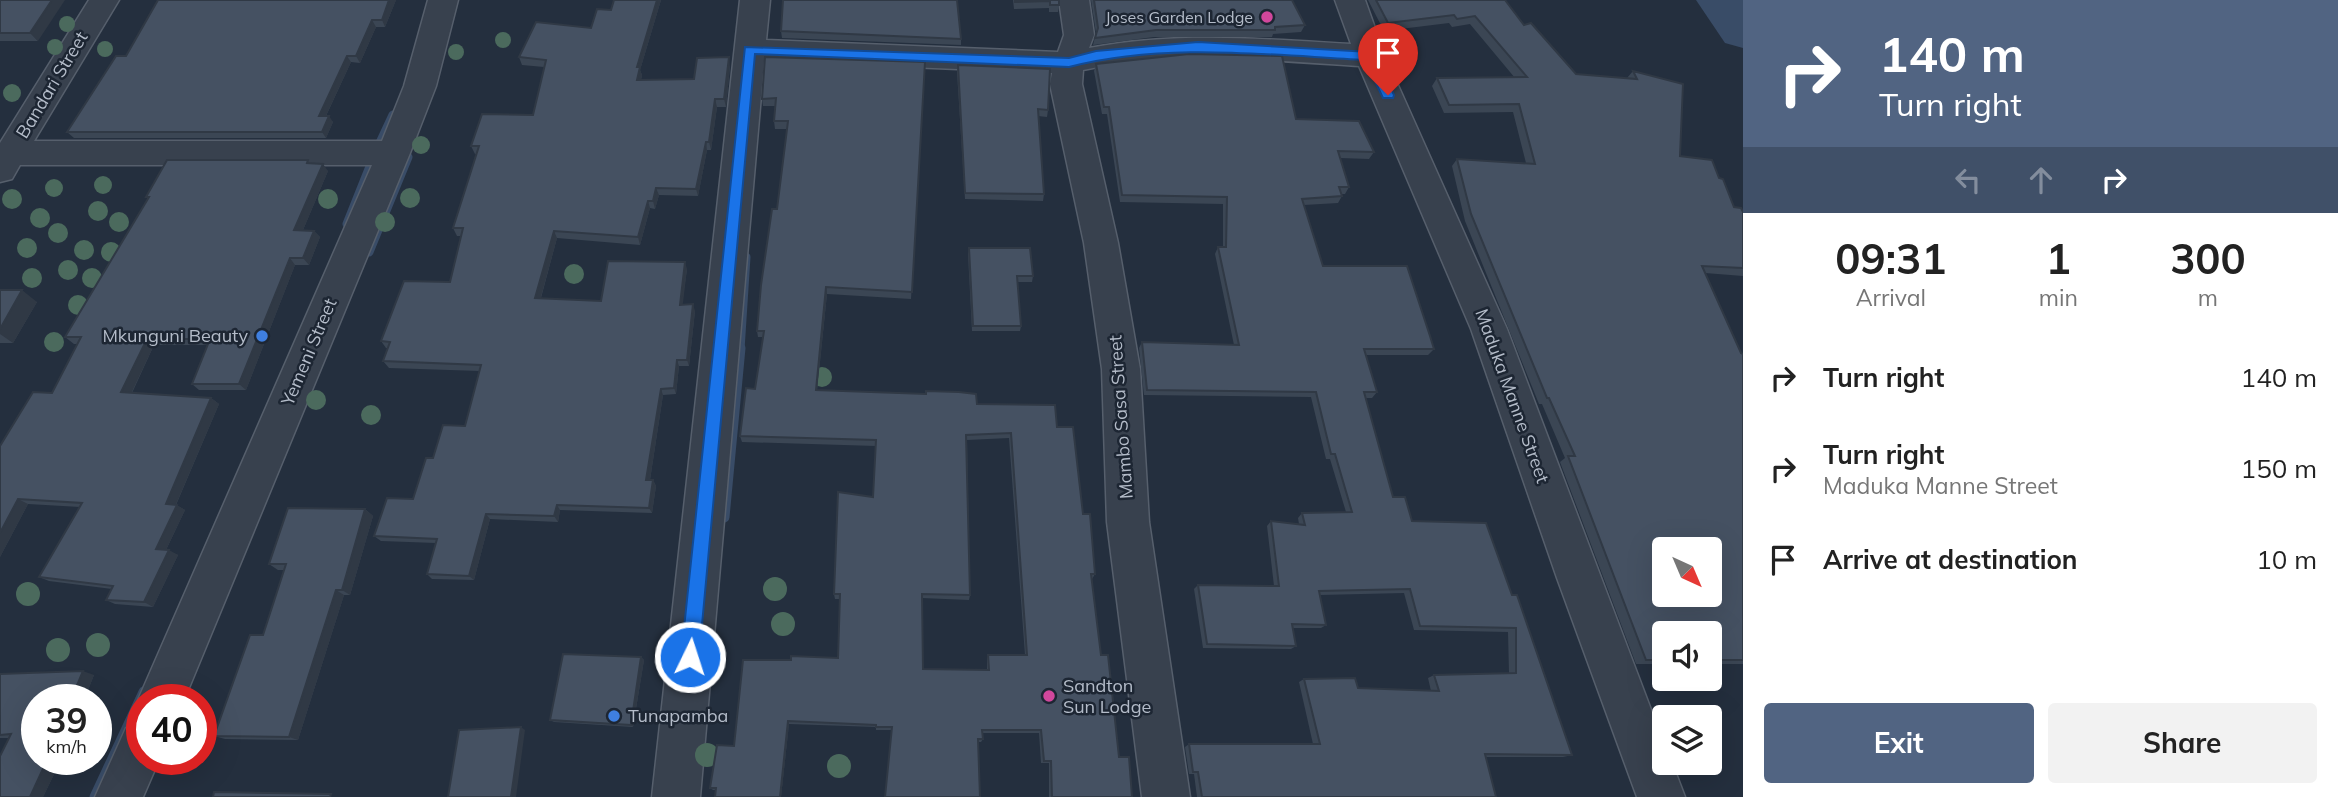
<!DOCTYPE html>
<style>
body{margin:0;font-family:Mulish,sans-serif;background:#f2f2f2;color:#222;height:100vh;display:flex;flex-direction:column;font-size:26px;white-space:nowrap}
*{box-sizing:border-box;margin:0}
p{font-size:23px;color:#767676}
.icon{flex:none;width:38px;height:38px;fill:none;stroke:currentColor;stroke-width:2;stroke-linecap:round;stroke-linejoin:round}
.map{position:relative;flex:1;overflow:hidden}
.details{display:flex;flex-direction:column;background:#fff;width:595px}
.details>*{flex:none}
.guide{background:#516482;color:#fff;overflow:hidden}
.needle{width:46px;rotate:136deg}
.fabs{position:absolute;left:1652px;top:537px;display:grid;gap:14px}
.fabs a{display:grid;place-items:center;width:70px;height:70px;border-radius:7px;background:#fff;box-shadow:0 7px 28px #0002;font-size:35px}
.speed{position:absolute;left:21px;top:684px;display:flex;gap:14px;font-size:35px;font-weight:700;text-align:center}
.speed>*{display:grid;place-content:center;width:91px;height:91px;border-radius:50%;background:#fff;box-shadow:0 7px 28px #0002;line-height:1}
.speed small{font-size:18px;font-weight:400}
.speed .limit{border:10px solid #d22;background:#fff;color:#111}
.pin{position:absolute;display:grid;place-items:center;width:60px;height:60px;color:#fff;margin:-72px -30px;border-radius:50% 50% 50% 0;rotate:-45deg;box-shadow:0 0 7px #0007}
.pin .icon{rotate:45deg}
.me{position:absolute;width:77px;margin:-38px;rotate:4deg;stroke-linejoin:round;filter:drop-shadow(0 0 5px #0008)}
.turn{display:flex;align-items:center;gap:24px;height:147px;padding:0 21px;font-size:32px}
.turn .icon{width:91px;height:91px;stroke-width:2.5}
.turn b{display:block;font-size:49px;line-height:60px}
.lanes{display:flex;align-items:center;height:66px;padding:0 21px;background:#0003;justify-content:center;gap:35px;direction:ltr}
.lanes .off{opacity:.35}
.eta{display:flex;justify-content:space-evenly;align-items:center;height:119px;text-align:center}
.eta b{font-size:42px;font-weight:700;line-height:49px}
.action{display:flex;gap:14px;margin-top:auto;padding:14px 21px}
.action a{flex:1;height:80px;border-radius:7px;background:#516482;color:#fff;font-size:28px;font-weight:700;line-height:80px;text-align:center}
.action a+a{background:#f2f2f2;color:#222}
ul{padding:0;list-style:none}
li{display:flex;align-items:center;gap:21px;height:91px;padding:0 21px}
li div{flex:1}
li b{display:block;font-size:26px}
li em{font-style:normal}
main{display:flex;flex:1;min-height:0}
.map>svg:first-child{display:block}
</style>
<main>
<div class="map">
<svg width="1743" height="797" viewBox="0 0 1743 797">
<rect width="100%" height="100%" fill="#242f3e"/>
<g fill="none" stroke-linecap="round" stroke-linejoin="round">
<path stroke="#394c67" stroke-width="9" d="M379 145 393 115
M347 224 373 159
M369 252 408 157
M740 350 746 257"/>
<path stroke="#394c67" stroke-width="11" d="M724 517 740 348
M95 797 144 692"/>
<path fill="#394c67" fill-rule="evenodd" d="M1696 0H1743V48L1725 43Z"/>
<defs>
<path id="minor" d="M89 0H119L34 141H382L404 86 428 0H458L436 86 410 153 184 700H142V709L138 700 145 684 372 165H20L12 179 0 182V143Z
M740 0H770L766 40 1058 52 1064 35 1059 0H1089L1094 35 1089 48C1175 31 1264 39 1351 44L1335 0H1365L1385 56 1507 329 1664 744V763H1672L1685 797H1637L1557 578 1471 329 1359 66C1267 60 1174 51 1083 70L1082 84 1118 243 1140 369 1149 522 1190 797H1142L1107 522 1102 369 1084 243 1050 84 1052 73 764 61 700 797H652Z
M142 721V760H159L143 797H95L126 728Z"/>
</defs>
<use href="#minor" stroke="#565f6c" stroke-width="3"/>
<use href="#minor" fill="#38414e" fill-rule="evenodd"/>
</g>
<g fill="#4b6a5d">
<circle cx="67" cy="24" r="8"/>
<circle cx="503" cy="40" r="8"/>
<circle cx="55" cy="47" r="8"/>
<circle cx="105" cy="49" r="8"/>
<circle cx="456" cy="52" r="8"/>
<circle cx="12" cy="93" r="9"/>
<circle cx="421" cy="145" r="9"/>
<circle cx="103" cy="185" r="9"/>
<circle cx="54" cy="188" r="9"/>
<circle cx="410" cy="198" r="10"/>
<circle cx="12" cy="199" r="10"/>
<circle cx="328" cy="199" r="10"/>
<circle cx="98" cy="211" r="10"/>
<circle cx="40" cy="218" r="10"/>
<circle cx="119" cy="222" r="10"/>
<circle cx="385" cy="222" r="10"/>
<circle cx="58" cy="233" r="10"/>
<circle cx="27" cy="248" r="10"/>
<circle cx="84" cy="250" r="10"/>
<circle cx="111" cy="252" r="10"/>
<circle cx="68" cy="270" r="10"/>
<circle cx="574" cy="274" r="10"/>
<circle cx="32" cy="278" r="10"/>
<circle cx="92" cy="278" r="10"/>
<circle cx="78" cy="305" r="10"/>
<circle cx="54" cy="342" r="10"/>
<circle cx="822" cy="377" r="10"/>
<circle cx="316" cy="400" r="10"/>
<circle cx="371" cy="415" r="10"/>
<circle cx="775" cy="589" r="12"/>
<circle cx="28" cy="594" r="12"/>
<circle cx="783" cy="624" r="12"/>
<circle cx="98" cy="645" r="12"/>
<circle cx="58" cy="650" r="12"/>
<circle cx="707" cy="755" r="12"/>
<circle cx="839" cy="766" r="12"/>
</g>
<path fill="#3b4654" fill-rule="evenodd" d="M0 0 38 41H0Z
M396 0 385 27H376L360 63 351 62 326 116 333 122 326 138H74L67 132 126 56Z
M614 0H661L640 70 642 75 641 80 694 79 730 66 726 107H717L711 150H707L698 196 659 195 655 209 650 208 640 245 557 238 541 298 601 301 687 269 682 304 695 311 689 366H679L676 394 663 395 650 480H653L656 486 652 513 560 510 558 522 490 519 474 580 432 579 427 574 436 543 381 541 374 536 413 499 433 458 465 426 480 371 389 368 383 361 388 348H386L381 341 450 282 461 236H457L453 228 476 154H475L471 146 533 115 544 67 522 65 519 57 591 28 611 10Z
M1013 0H1059V5L1058 12H1049V8L1014 9Z
M1091 0H1292L1305 25 1301 32 1273 34 1272 37H1154L1093 45 1096 33Z
M1368 0H1505L1524 25 1576 74 1627 78 1633 71 1680 156 1719 178 1734 207 1743 212V276L1705 273 1741 353 1743 354V664H1710V634H1664V664H1636L1560 462 1565 458 1542 404H1539L1465 221 1452 166 1457 159 1526 163 1513 112 1444 113 1432 86 1437 78H1515L1470 24 1452 27 1449 23 1384 31Z
M781 31 961 39V45L782 38Z
M925 62 911 299 827 294 817 391 977 404 1057 427 1083 514 1095 574 1092 579 1101 655 1119 757 1132 797H1049V763H1041L1039 733H982L983 739 981 742H978L892 730H876V727L789 724 781 797H715L716 790H713L710 788 734 746 791 660 838 658 840 599H835L834 594 873 497 876 446 742 442 740 436 755 389 763 337H758L757 331 777 209 787 129H775L774 121 775 106H763L762 99ZM1009 438 1025 655H988L987 659V670L923 669 922 598 969 600 970 595 967 440Z
M1096 64 1296 119 1374 152 1369 159 1340 158 1349 187 1345 194H1341L1342 196 1338 203 1304 205 1323 266 1434 349 1428 355H1366L1377 392 1372 398H1365L1393 497 1412 521 1512 595 1572 755 1563 757H1485L1496 797H1197L1194 774H1189L1185 747 1189 744H1313L1299 682 1304 679 1358 688 1431 691 1428 678 1434 675 1509 673 1508 632 1414 630 1404 593 1320 595 1326 625 1321 628H1293L1296 646 1291 649 1203 648 1194 589 1198 585 1274 586 1267 526 1271 521 1299 524 1298 518 1302 513 1346 512 1330 459H1326L1311 397 1144 395 1139 348 1142 342 1234 345 1215 254 1218 247H1223V204L1120 202 1107 114H1102L1094 71Z
M958 65 1048 110 1047 117 1038 116 1044 194 1043 201 965 199 957 72Z
M311 163 328 171 303 230 314 231 320 237 309 265H295L246 390H199L192 384 208 345H154L132 393 211 398 219 404 176 505 185 510 166 550 178 555 153 607 115 604 106 600 112 589 49 581 39 577 80 507 28 504 0 557V446L52 393 78 344H74L65 337 148 199 146 197Z
M969 248 1033 276 1032 282H1017L1021 326 1020 331H972L968 254Z
M0 290 37 302 13 343H0Z
M365 509 373 516 350 595H344L298 740 225 739 214 736 263 635 284 570H278L269 564Z
M641 657 644 660 633 727 554 722 550 720Z
M0 674 94 675 84 700H37L61 760 43 797H0L9 738H0Z"/>
<path fill="#303945" d="M52 0H65L38 41 30 33Z
M389 0H396L385 27 382 20Z
M657 0H661L640 70 642 75 639 88 637 80V67Z
M372 20 376 27 360 63 356 56Z
M347 56 351 62 323 122 319 116Z
M729 57 730 66 726 107 724 99Z
M715 99 717 107 711 150 709 142Z
M329 116 333 122 326 138 322 132Z
M706 142 707 150 698 196 696 189Z
M323 164 328 171 300 237 294 230Z
M656 188 659 195 655 209 653 201Z
M648 201 650 208 640 245 638 237Z
M314 231 320 237 309 265 303 258Z
M554 231 557 238 539 304 535 298Z
M290 258 295 265 246 390 239 384Z
M685 262 687 269 682 311 680 305Z
M826 287 827 294 816 397V390Z
M22 290 37 302 13 343 0 334V329Z
M693 304 695 311 689 366 687 360Z
M147 339 154 345 129 398 121 392Z
M677 360 679 366 676 394 674 388Z
M661 389 663 395 649 486 646 480Z
M211 398 219 404 174 509 166 504Z
M653 480 656 486 652 513 649 508Z
M18 499 28 504 0 557V533Z
M177 505 185 510 164 554 156 549Z
M557 505 560 510 558 522 554 516Z
M365 509 373 516 350 595 342 590Z
M486 514 490 519 474 580 469 576Z
M169 550 178 555 153 607 144 602Z
M336 590 344 595 298 740 289 737Z
M641 657 644 660 633 727 631 725Z
M83 671 94 675 84 700H71Z
M788 721 789 724 781 797H780Z
M521 727 525 730 516 797H511Z
M47 760H61L43 797H30Z"/>
<path fill="#455162" stroke="#303945" stroke-width="2" fill-rule="evenodd" d="M0 0H52L30 33H0Z
M158 0H389L382 20H372L356 56H347L319 116H329L322 132H67L116 56H126Z
M614 0H657L637 67H640L637 80 694 79 697 58 729 57 724 99H715L709 142H706L696 189 656 188 653 201H648L638 237 554 231 535 298 601 301 608 261 685 262 680 305 693 304 687 360H677L674 388 661 389 646 480H653L649 508 557 505 554 516 486 514 469 576 427 574 437 539 374 536 387 498 413 499 426 458H433L443 425 465 426 481 365 383 361 390 342 381 341 404 281 450 282 463 228H453L479 146H471L482 114 533 115 546 60 519 57 536 22 591 28 597 9 611 10Z
M783 0H957L961 39 781 31Z
M1015 0H1059V5H1050V1L1015 2Z
M1094 0H1292L1305 25 1275 27V30H1156L1095 38 1098 28Z
M1376 0H1505L1524 25 1531 23 1576 74 1637 79 1633 71 1683 84 1680 156 1712 160 1719 178 1723 179 1734 207 1741 208 1743 212V268L1702 266 1741 353 1743 354V660H1710V634H1664V660H1646L1568 456H1575L1549 398H1547L1471 214 1457 159 1535 164 1519 104 1449 105 1437 78 1527 77 1475 16 1457 19 1454 15 1388 23ZM1664 550H1710V595H1664Z
M1189 54 1282 56 1296 119 1359 121 1374 152 1338 151 1349 187H1339L1342 196 1302 199 1323 266H1407L1430 336 1434 349H1364L1377 392H1364L1393 497H1405L1412 521 1486 523 1512 595H1517L1572 755 1485 754 1496 797H1202L1198 772H1193L1189 744H1320L1304 679 1355 678 1358 688 1439 691 1434 675 1516 673V628L1420 626 1410 589 1319 591 1326 625 1292 624 1296 646 1207 644 1198 585 1279 586 1271 521 1305 525 1302 513 1352 512 1335 454H1331L1316 392 1147 390 1142 342 1239 345 1218 247H1226L1227 197 1122 195 1109 107H1104L1096 64Z
M765 57 925 62 912 292 826 287 816 390 926 394V391L959 392 976 394 977 404 1055 405 1057 427H1073L1083 514H1090L1095 574H1091L1101 655H1108L1119 757H1129L1132 797H1052L1051 761H1044L1041 730H982L983 739H978L980 797H885L892 727H876V725L788 721 780 797H715L716 788H710L717 745 734 746 743 660H791V656L838 658 840 594H834L838 492 873 497 876 440 740 436 746 388 755 389 764 331H757L761 285 772 209H777L788 121H774L776 98 762 99ZM1011 433 1027 655H988L989 670 923 669 922 594 970 595 966 435Z
M958 65 1050 69 1048 110 1038 109 1044 194 965 193Z
M167 160H308L307 163 323 164 294 230 314 231 303 258H290L239 384H192L210 339H147L121 392 211 398 166 504 177 505 156 549 169 550 144 602 106 600 113 586 39 577 82 503 18 499 0 533V446L33 392 52 393 81 337H65L149 197H146Z
M969 248H1030L1033 276H1017L1021 326H973Z
M0 290H22L0 329Z
M288 508 365 509 342 590H336L289 737 214 736 250 635H263L286 564H269Z
M563 654 641 657 631 725 550 720Z
M83 671 71 700H37V760H47L30 797H0V756L11 734 0 735V674Z
M521 727 511 797H448L459 730Z
M214 792 331 794 330 797H213Z"/>
<path fill="#1a73e8" stroke="#114b97" stroke-width="2" d="M1198 42 1370 52 1376 56 1394 95 1393 98H1383L1365 60C1267 55 1165 42 1069 67L755 54 699 657 697 664 690 667 684 664 681 657 745 47 1069 58 1096 51Z"/>
<g fill="#d1479c" stroke="#1d2633" stroke-width="2.5">
<circle cx="1267" cy="17" r="7"/>
<circle cx="1049" cy="696" r="7"/>
</g>
<g fill="#3f7fe0" stroke="#1d2633" stroke-width="2.5">
<circle cx="262" cy="336" r="7"/>
<circle cx="614" cy="716" r="7"/>
</g>
<g text-anchor="middle" stroke-width="5" stroke-linejoin="round" paint-order="stroke">
<g font-size="16" fill="#b4bcc9" stroke="#1d2633" text-anchor="end">
<text x="1253" y="23">Joses Garden Lodge</text>
</g>
<g font-size="18" fill="#b4bcc9" stroke="#1d2633">
<text transform="translate(52 85) rotate(-59)" y="6">Bandari Street</text>
<text transform="translate(309 352) rotate(-67)" y="6">Yemeni Street</text>
<text transform="translate(1512 396) rotate(70)" y="6">Maduka Manne Street</text>
<text transform="translate(1121 417) rotate(-94)" y="6">Mambo Sasa Street</text>
</g>
<g font-size="18" fill="#b4bcc9" stroke="#1d2633" text-anchor="start">
<text x="248" y="342" text-anchor="end">Mkunguni Beauty</text>
<text x="1063" y="692">Sandton<tspan x="1063" dy="21">Sun Lodge</tspan></text>
<text x="628" y="722">Tunapamba</text>
</g>
</g>
</svg>
<div class="fabs">
<a><svg class="needle" viewBox="-14 -14 28 28"><path d="M0-13l5 13h-10z" fill="#e53935"/><path d="M0 13l5-13h-10z" fill="#767676"/></svg></a>
<a><svg class="icon" aria-label="sound" viewBox="0 0 24 24"><path d="M4 9h4l5-4v14l-5-4H4zM17 9q2 3 0 6"/></svg></a>
<a><svg class="icon" aria-label="layers" viewBox="0 0 24 24"><path d="M12 4l9 5-9 5-9-5zM3 14l9 5 9-5"/></svg></a>
</div>
<div class="speed"><div>39<small>km/h</small></div><div class="limit">40</div></div>
<div class="pin" style="left:1388px;top:95px;background:#d93025"><svg class="icon" aria-label="arrive" viewBox="0 0 24 24"><path d="M6 21V4h12l-3 4 3 4H6"/></svg></div>
<svg class="me" style="left:690px;top:657px" viewBox="-20 -20 40 40"><circle r="17" fill="#1a73e8" stroke="#fff" stroke-width="3"/><path d="M0-11L8 9 0 5-8 9z" fill="#fff"/></svg>
</div>
<section class="details">
<div class="guide">
<div class="turn"><svg class="icon" aria-label="right" viewBox="0 0 24 24"><path d="M7 20v-9h11M14 6l5 5-5 5"/></svg><div><b>140 m</b>Turn right</div></div>
<div class="lanes"><svg class="icon off" aria-label="left" viewBox="0 0 24 24"><path d="M17 20v-9H6M10 6l-5 5 5 5"/></svg><svg class="icon off" aria-label="ahead" viewBox="0 0 24 24"><path d="M12 20V5M6 11l6-6 6 6"/></svg><svg class="icon" aria-label="right" viewBox="0 0 24 24"><path d="M7 20v-9h11M14 6l5 5-5 5"/></svg></div>
</div>
<div class="eta">
<div><b>09:31</b><p>Arrival</p></div>
<div><b>1</b><p>min</p></div>
<div><b>300</b><p>m</p></div>
</div>
<ul>
<li><svg class="icon" aria-label="right" viewBox="0 0 24 24"><path d="M7 20v-9h11M14 6l5 5-5 5"/></svg><div><b>Turn right</b></div><em>140 m</em></li>
<li><svg class="icon" aria-label="right" viewBox="0 0 24 24"><path d="M7 20v-9h11M14 6l5 5-5 5"/></svg><div><b>Turn right</b><p>Maduka Manne Street</p></div><em>150 m</em></li>
<li><svg class="icon" aria-label="arrive" viewBox="0 0 24 24"><path d="M6 21V4h12l-3 4 3 4H6"/></svg><div><b>Arrive at destination</b></div><em>10 m</em></li>
</ul>
<div class="action"><a>Exit</a><a>Share</a></div>
</section>
</main>
